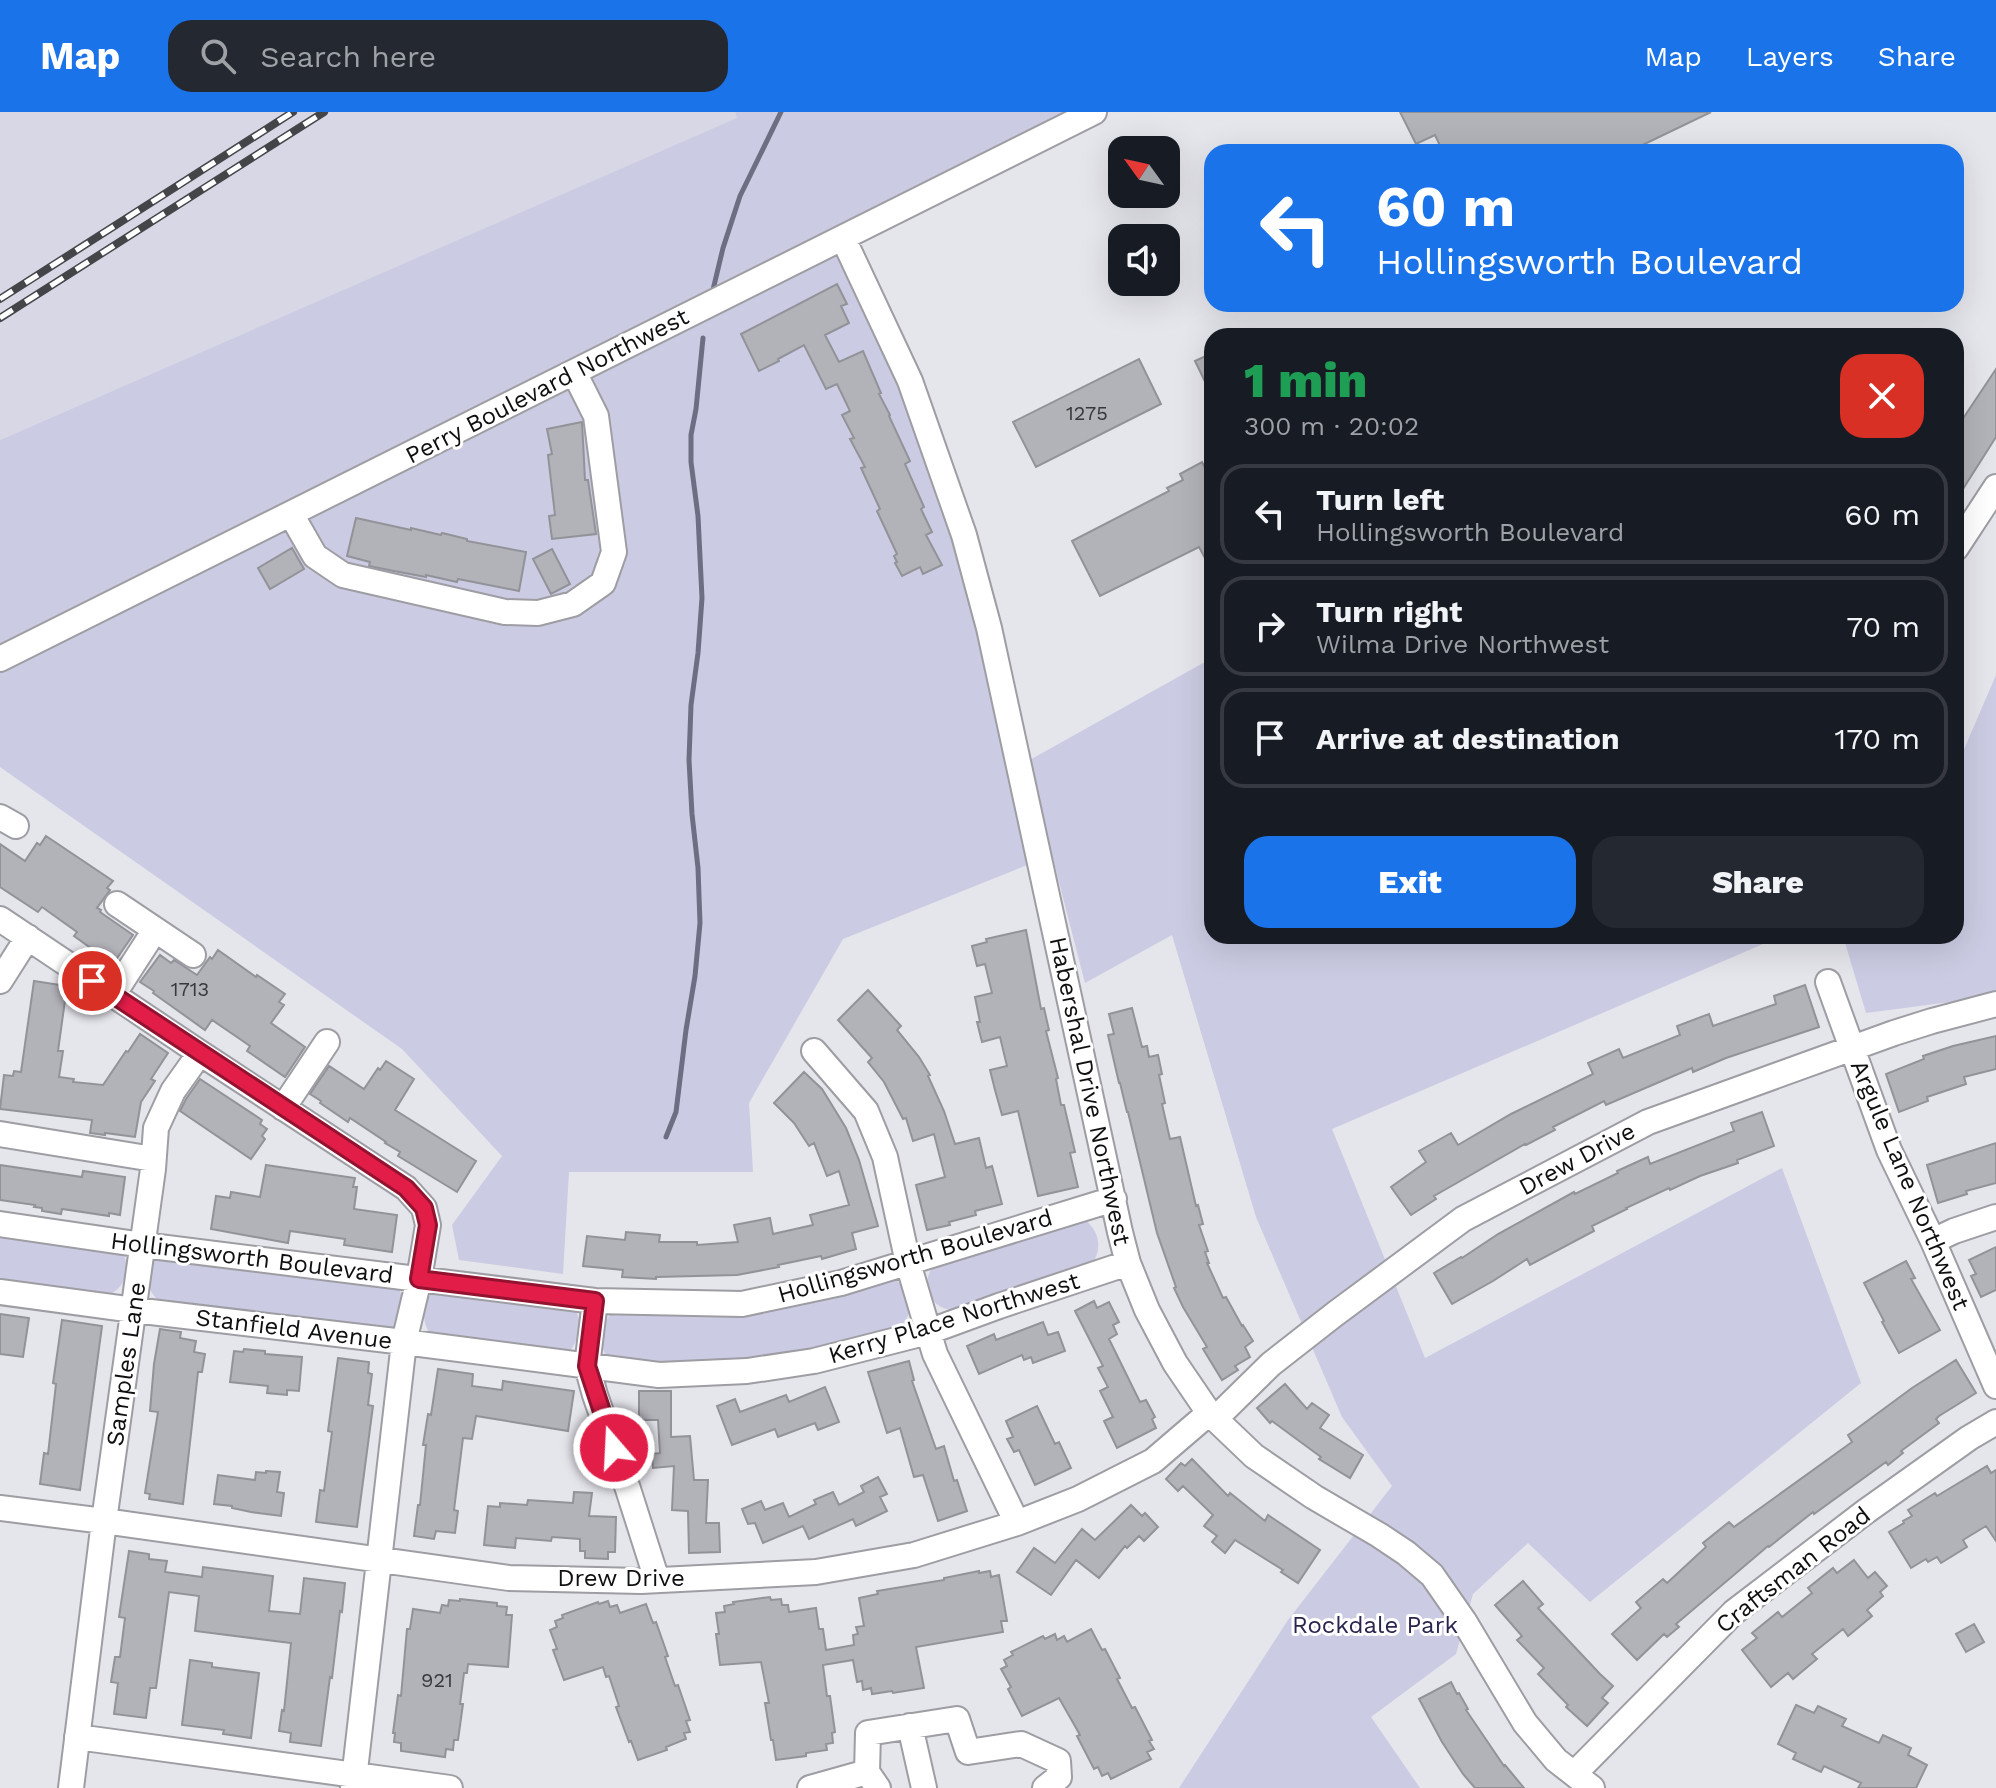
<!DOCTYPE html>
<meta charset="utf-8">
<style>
body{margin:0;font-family:"Work Sans",sans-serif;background:#242831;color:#f1f3f6;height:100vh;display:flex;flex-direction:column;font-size:30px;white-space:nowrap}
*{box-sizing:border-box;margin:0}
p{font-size:26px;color:#9ea1a6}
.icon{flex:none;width:44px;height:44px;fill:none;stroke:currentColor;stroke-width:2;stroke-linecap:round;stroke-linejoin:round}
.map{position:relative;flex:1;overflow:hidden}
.drawer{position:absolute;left:1204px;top:216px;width:760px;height:616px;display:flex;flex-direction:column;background:#171b24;border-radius:24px;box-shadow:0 8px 32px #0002}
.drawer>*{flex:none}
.hud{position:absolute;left:1204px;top:32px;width:760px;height:168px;border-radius:24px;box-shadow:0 8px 32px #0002;background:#1a73e8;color:#fff;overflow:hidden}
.needle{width:52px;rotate:303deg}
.buttons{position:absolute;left:1108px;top:24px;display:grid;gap:16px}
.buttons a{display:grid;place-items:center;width:72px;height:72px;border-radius:16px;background:#171b24;box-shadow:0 8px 32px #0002;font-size:40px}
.pin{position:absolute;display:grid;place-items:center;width:68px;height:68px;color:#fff;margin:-34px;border:4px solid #fff;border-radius:50%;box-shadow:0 2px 8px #0007}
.me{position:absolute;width:88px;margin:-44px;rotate:341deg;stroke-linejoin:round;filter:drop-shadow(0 0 6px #0008)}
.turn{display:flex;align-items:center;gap:28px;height:168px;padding:0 40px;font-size:36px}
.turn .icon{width:104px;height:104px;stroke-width:2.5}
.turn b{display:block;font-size:56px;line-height:68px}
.round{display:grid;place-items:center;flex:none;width:84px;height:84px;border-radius:24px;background:#242831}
.overview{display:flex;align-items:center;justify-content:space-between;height:136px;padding:0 40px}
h1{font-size:48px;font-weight:800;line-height:60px;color:#1e9e55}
.cta{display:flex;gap:16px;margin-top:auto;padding:16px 40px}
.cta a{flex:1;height:92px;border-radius:24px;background:#1a73e8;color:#fff;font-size:32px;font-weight:800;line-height:92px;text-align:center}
.cta a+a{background:#242831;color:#f1f3f6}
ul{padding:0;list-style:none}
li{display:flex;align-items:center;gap:24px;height:100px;margin:0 16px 12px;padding:0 24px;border:4px solid #363941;border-radius:24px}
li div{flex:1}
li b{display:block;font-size:30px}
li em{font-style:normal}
header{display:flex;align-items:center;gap:48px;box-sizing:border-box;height:112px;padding:0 40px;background:#1a73e8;color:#fff}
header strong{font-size:38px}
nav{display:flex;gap:44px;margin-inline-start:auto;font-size:28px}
.search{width:560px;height:72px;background:#242831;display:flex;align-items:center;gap:20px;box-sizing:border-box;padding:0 28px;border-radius:24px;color:#9ea1a6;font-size:30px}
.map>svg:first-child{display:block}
</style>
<header>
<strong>Map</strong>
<div class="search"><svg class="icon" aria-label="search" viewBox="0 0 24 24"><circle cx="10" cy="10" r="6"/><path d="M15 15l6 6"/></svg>Search here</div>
<nav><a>Map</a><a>Layers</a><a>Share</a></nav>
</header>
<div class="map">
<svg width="1996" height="1676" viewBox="0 0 1996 1676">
<rect width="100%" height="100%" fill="#e5e5ec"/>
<path fill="#d7d7e5" d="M0 0H735L738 6 0 328Z"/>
<path fill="#cbcbe3" d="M735 0H1099L838 137 924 306 1028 649 1212 546V824H1782L1332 1017 1425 1246 1782 1056 1861 1271 1590 1490 1528 1431 1473 1482 1456 1542 1371 1605 1420 1676H1179L1288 1508 1392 1374 1342 1305 1256 1105 1172 823 1085 871 1052 743 843 827 749 991 753 1060H569L563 1162 459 1148 452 1113 502 1044 402 937 0 655V328L737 6Z
M1996 563V884L1866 901 1843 824H1956V656Z
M1085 1108C1101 1121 1102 1138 1091 1154L954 1199C928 1195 920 1173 934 1152Z
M0 1117 122 1140C132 1155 125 1177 108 1183L0 1171Z
M158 1143 397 1174C407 1188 401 1203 392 1216L379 1219 162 1191C144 1178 143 1159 158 1143Z
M894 1167C912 1178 915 1200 901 1215L827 1236 749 1249 666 1252 608 1246C597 1232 599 1211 614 1200Z
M435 1177 574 1196C584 1210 579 1226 570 1239L430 1222C420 1206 422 1190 435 1177Z"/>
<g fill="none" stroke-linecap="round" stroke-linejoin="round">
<path stroke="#6d6e83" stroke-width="5" d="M712 182 723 136 740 84 781 0
M666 1025 676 1000 686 918 695 864 700 811 698 756 692 702 689 648 691 593 698 541 702 486 698 404 691 350V323L696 297 703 226"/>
</g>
<path fill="#b2b2b9" stroke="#929299" stroke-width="2" d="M1400 0H1711L1628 40H1443L1435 23 1416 32Z
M837 172 847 192 841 194 849 211 825 223 839 250 863 239 881 281 879 282 890 303 889 304 910 349 905 352 924 395 921 397 932 420 926 423 942 453 923 462 920 455 902 464 895 451 897 450 894 444 897 442 877 399 880 397 861 356 865 355 850 327 854 326 842 303 850 299 837 272 826 277 804 233 778 247 779 249 759 259 741 222Z
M1212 241V284L1195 249Z
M1139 247 1161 292 1036 355 1013 310Z
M1996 257V325L1956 388V317Z
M582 310 585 368H588L596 422 552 427 549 404 555 403 548 343 552 342 547 317Z
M1202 350 1212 369V459L1199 435 1100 484 1072 429 1169 379 1167 376 1183 368 1180 362Z
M356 406 411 418V416L441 423 442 421 467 427V429L526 440 519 479 458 467 457 470 426 463V465L394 459 369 454 370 450 347 444Z
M292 436 304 457 270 477 258 456Z
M552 437 570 472 551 482 533 447Z
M46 724 113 769 107 776 110 778 97 796 101 798 100 800 133 823 113 852 74 824 77 820 42 795 38 800 0 775V732L25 749 37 731 40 733Z
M1026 818 1041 897 1044 896 1049 918 1046 919 1058 966 1056 967 1061 993H1064L1075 1040 1070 1041 1078 1075 1038 1084 1018 999 1002 1003 995 978 990 958 1007 954 1000 925 982 930 977 910H980L975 885 992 881 985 852 977 854 972 834 987 830 986 827Z
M218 838 256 865 257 863 285 882 279 890 284 893 271 911 305 935 285 965 247 939 250 934 212 908 205 918 153 881 154 879 140 870 160 843 171 851 174 848 197 863 210 845 212 847Z
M34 869 67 874 58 939H63L59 965 74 967 73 970 103 973 126 939 128 940 140 922 168 941 151 967 155 969 141 990 135 1025 105 1021V1023L90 1021 92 1008 0 997 4 963 13 964 14 959 21 960Z
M1805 873 1819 915 1726 946 1693 960 1692 956 1606 993 1604 989 1553 1015 1555 1018 1526 1033 1525 1032 1434 1084 1436 1087 1411 1103 1391 1075 1426 1050 1419 1039 1451 1021 1458 1033 1511 1002 1593 962 1588 951 1619 937 1623 946 1680 923 1677 914 1709 902 1713 914 1776 892 1774 884Z
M868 878 901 914 897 918 919 945 930 963 928 964 944 999 955 1032 979 1026 986 1056 992 1054 1002 1092 975 1099 976 1103 949 1110 950 1113 927 1118 916 1073 945 1065 934 1022 913 1029 906 1006 903 1007 884 970 868 950 872 946 838 908Z
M1132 896 1142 935 1147 934 1149 945 1158 943 1162 962 1159 963 1165 991 1162 992 1170 1027 1180 1025 1196 1094 1198 1093 1203 1112 1199 1113 1208 1139 1205 1140 1209 1151H1207L1223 1186 1226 1185 1242 1214 1243 1213 1253 1229 1245 1235 1250 1245 1235 1254 1238 1258 1222 1268 1203 1237 1207 1235 1183 1195 1174 1176 1176 1175 1157 1121 1128 1000H1127L1120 971H1119L1108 923 1114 922 1109 902Z
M1996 924V957L1964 965 1966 972 1927 985 1928 989 1899 1000 1886 962 1924 947 1923 944 1953 934Z
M386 949 414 967 395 998 476 1049 457 1080 398 1044 400 1040 385 1031 386 1030 350 1006 348 1010 320 991 321 989 310 982 329 954 364 977 378 956 380 958Z
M804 960 822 977 846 1016 859 1048 878 1114 852 1121 856 1137 822 1147 821 1144 778 1153 779 1155 737 1163 656 1165V1167L622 1165 623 1158 583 1154 587 1124 625 1128 626 1120 660 1123 659 1130H697V1133L738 1130 734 1113 770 1106 773 1122 813 1113 810 1103 849 1093 839 1059 827 1064 814 1031 809 1034 794 1011 774 991Z
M200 967 262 1008 260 1012 267 1017 262 1024 265 1027 251 1047 180 999 186 987Z
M1762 1000 1774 1034 1737 1048 1738 1051 1700 1064 1670 1078 1669 1076 1626 1096 1627 1097 1592 1114 1594 1119 1530 1153 1527 1147 1493 1169 1452 1192 1434 1161 1461 1145 1462 1146 1498 1122 1574 1080 1575 1082 1618 1061 1617 1059 1648 1045 1650 1052 1734 1019 1731 1011Z
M1996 1031V1071L1966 1079 1967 1082 1938 1091 1927 1053Z
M0 1053 82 1065 83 1059 125 1065 120 1103 109 1101V1104L62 1097 61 1102 42 1099V1096L34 1095 35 1093 0 1088Z
M266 1053 355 1066 353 1075H357L354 1097 397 1103 392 1140 344 1133 345 1127 290 1119 288 1131 211 1117 216 1084 230 1086 231 1080 260 1085Z
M1996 1135V1178L1981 1185 1971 1164 1976 1162 1969 1148Z
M1906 1149 1915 1166 1911 1167 1940 1218 1899 1241 1882 1210 1884 1209 1864 1171Z
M1094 1189 1097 1196 1109 1190 1119 1210 1113 1213 1117 1222 1109 1227 1140 1290 1146 1288 1155 1305 1152 1307 1156 1316 1117 1336 1104 1309 1113 1305 1100 1279 1108 1275 1098 1256 1103 1254 1075 1199Z
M0 1202 29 1206 23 1245 0 1242Z
M62 1208 102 1214 80 1378 40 1372 44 1341 48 1342 56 1272 53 1271Z
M1043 1210 1048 1223 1058 1220 1065 1239 1033 1251 1031 1245 1024 1248 1022 1243 979 1262 967 1234 994 1222 996 1228Z
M160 1217 181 1220 180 1226 196 1229 194 1240 205 1242 202 1260H198L183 1392 149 1387 150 1382 145 1381 158 1300 150 1299 154 1252Z
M244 1237 265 1239V1242L302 1245 299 1279 287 1278V1283L267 1281 268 1274 230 1270 234 1239 243 1240Z
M338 1246 369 1250 368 1261 372 1262 368 1293 373 1294 357 1415 316 1410 320 1378 324 1379 332 1320 328 1319Z
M1956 1248 1976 1281 1939 1304 1936 1307 1939 1311 1901 1339 1903 1341 1888 1353 1886 1350 1814 1402 1813 1400 1769 1435 1768 1434 1676 1512 1679 1515 1667 1525 1664 1522 1637 1548 1612 1522 1641 1496 1636 1490 1663 1467 1667 1471 1706 1435 1703 1431 1729 1410 1734 1415 1852 1330 1848 1323 1851 1321 1912 1276Z
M909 1249 914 1268 912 1269 936 1337 944 1334 954 1369 957 1368 967 1399 938 1409 923 1363 914 1365 900 1316 887 1321 868 1260Z
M438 1257 473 1262 472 1274 502 1278 503 1269 574 1279 568 1319 476 1304 472 1327 463 1326 454 1398 458 1399 455 1421 436 1419 434 1427 414 1424 418 1393H420L426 1333H423L428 1302 431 1303Z
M1285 1272 1307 1297 1312 1291 1329 1303 1320 1316 1363 1343 1350 1366 1319 1347 1321 1345 1272 1309 1270 1311 1257 1296Z
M825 1275 839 1310 818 1318 815 1311 778 1325 775 1317 732 1333 717 1294 735 1287 740 1300 786 1283 789 1290Z
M639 1279H671V1325L690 1324 694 1368H708L706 1411H719L720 1440 689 1441 688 1399 672 1398 674 1354 653 1356 652 1342 660 1341 658 1308H639Z
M1037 1294 1055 1332 1059 1330 1071 1356 1035 1373 1019 1338 1014 1340 1007 1327 1013 1325 1006 1309Z
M1192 1347 1228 1384 1230 1381 1265 1409 1268 1403 1320 1438 1298 1471 1281 1460 1283 1458 1235 1428 1225 1441 1212 1430 1217 1424 1204 1414 1213 1403 1183 1374 1178 1379 1166 1367 1181 1351 1185 1354Z
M1987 1354 1991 1361 1996 1358V1429L1986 1414 1963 1428 1967 1435 1941 1451 1937 1445 1928 1450 1926 1447 1911 1456 1889 1420 1904 1411 1903 1409 1912 1404 1908 1398 1935 1381 1937 1384Z
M266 1359 280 1360 277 1380 284 1381 281 1404 251 1400 232 1396V1394L214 1392 218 1363 255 1368 256 1360 266 1361Z
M878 1365 887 1382 880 1385 887 1399 856 1414 853 1407 809 1427 803 1414 763 1431 755 1411 748 1412 742 1397 761 1389 765 1398 783 1391 789 1405 816 1392 814 1388 833 1380 839 1393 864 1380 861 1374Z
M574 1380 592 1381 589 1404 616 1405 615 1440H608V1447L585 1446V1439H580V1427L552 1425 551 1429 516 1426 515 1436 484 1433 488 1394 500 1395V1391L527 1393 528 1388 573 1391Z
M1131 1393 1142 1404 1145 1401 1158 1415 1144 1429 1139 1424 1127 1436 1125 1434 1099 1466 1076 1448 1051 1483 1017 1460 1034 1436 1055 1451 1082 1417 1095 1428Z
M129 1439 149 1442V1447L167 1449 165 1460 202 1465 203 1455 273 1464 269 1499 300 1502 304 1466 345 1471 342 1500 340 1499 332 1566 330 1565 321 1634 290 1630 291 1621 279 1619 282 1598 284 1599 291 1531 195 1519 199 1484 169 1480 156 1576H150L146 1606 114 1602 118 1571 111 1570 115 1545H120L125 1506 119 1505Z
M1854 1448 1868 1466 1875 1460 1887 1474 1880 1480 1883 1484 1867 1498 1872 1504 1848 1524 1843 1517 1812 1542 1817 1547 1793 1567 1788 1561 1771 1575 1742 1538 1757 1526 1752 1521 1778 1500 1782 1505 1812 1481 1808 1476 1833 1456 1837 1461Z
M979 1459V1461L990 1459 991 1465 999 1463 1007 1509H1001L1003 1520 916 1535 924 1576 893 1581 892 1579 872 1582 871 1576 863 1578 862 1569 857 1570 853 1548 823 1553 827 1584H830L835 1620 832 1621 833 1631 826 1632 827 1638 806 1641V1644L776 1648 773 1628H771L765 1591H769L761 1550 720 1553 716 1522H719L716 1501 725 1500 724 1494 734 1492 733 1490 770 1485 771 1488 781 1487 782 1493H788L789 1500 816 1496 819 1517H823L826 1538 854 1533 853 1523 858 1522 856 1515 864 1514 859 1486 878 1482 877 1479 944 1468V1466Z
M1523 1469 1543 1492 1538 1496 1600 1562 1613 1574 1602 1586 1608 1591 1587 1614 1566 1595 1568 1593 1538 1562 1544 1556 1517 1528 1522 1524 1495 1493Z
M460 1487 497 1491V1494L507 1495 506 1503H512L508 1555 468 1552 467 1561H464L460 1592H463L458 1628H454L453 1638 446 1637 445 1645 401 1639V1631L394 1630 395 1621H393L398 1583 401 1584 407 1517H410L413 1497 440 1501 442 1493 448 1494 449 1488 460 1489Z
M608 1489 610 1495 617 1493 620 1501 646 1492 653 1511 656 1510 668 1544 665 1545 675 1574 678 1573 690 1608 686 1609 690 1620 684 1621 686 1627 666 1635 667 1638 638 1648 631 1629 629 1630 616 1595 619 1594 609 1564 606 1565 603 1555 564 1568 553 1538 557 1537 550 1518 557 1515 555 1509 563 1506 562 1503 598 1490 599 1492Z
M1974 1512 1984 1530 1966 1540 1956 1522Z
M1091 1517 1102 1538 1105 1537 1120 1566 1117 1567 1132 1596 1135 1595 1152 1628 1149 1629 1154 1637 1147 1640 1151 1647 1111 1667 1108 1661 1102 1664 1098 1655 1094 1657 1077 1624 1080 1623 1059 1586 1022 1604 1008 1577 1011 1575 1001 1557 1007 1554 1004 1548 1013 1543 1011 1540 1043 1524 1045 1527 1055 1522 1057 1528 1064 1524 1067 1530Z
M190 1548 212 1551V1555L259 1561 251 1626 223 1622 224 1618 182 1613Z
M1451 1570 1457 1582 1459 1581 1468 1597 1466 1598 1504 1654 1505 1653 1524 1676H1475L1463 1662 1442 1630 1419 1587Z
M1796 1593 1814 1601 1818 1594 1846 1607 1842 1614 1879 1631 1883 1623 1911 1636 1908 1643 1927 1653 1916 1676H1858L1861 1671 1824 1654 1821 1660 1793 1647 1796 1641 1778 1632Z"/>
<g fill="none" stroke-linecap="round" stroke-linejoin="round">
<defs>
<path id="minor" d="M843 126 910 269 964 423 989 516 1120 1120 1128 1151 1147 1198 1175 1251 1209 1301 1254 1344 1314 1385 1379 1423 1406 1441 1432 1463 1464 1509 1525 1611 1556 1648 1592 1676
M291 402 315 444 343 463 505 500 538 501 573 492 603 471 614 440 596 304 574 260
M1956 436 1996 375
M0 547 1094 0
M0 705 16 714
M117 792 193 843
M0 807 200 941 406 1076 424 1096 428 1113 419 1167 404 1230 353 1676
M0 869 28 825
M1828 870 1889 1038 1933 1129 1996 1274
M113 883 155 818
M814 939 866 999 885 1045 908 1151 935 1242 1017 1411
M283 996 327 930
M0 1022 153 1047
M0 1112 143 1133 595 1189 742 1192 841 1171 1114 1087
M1933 1129 1954 1119 1996 1105
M0 1180 134 1198 404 1230 659 1263 747 1259 814 1249 928 1220 999 1194 1128 1151
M595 1189 587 1254 595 1283 628 1377 657 1468
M1215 1307 1271 1252 1335 1202 1463 1107 1648 1010 1894 921 1932 909 1996 892
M0 1396 104 1409 509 1466 641 1469 816 1460 914 1443 1017 1411 1078 1387 1153 1349 1209 1301
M910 1614 924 1676
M77 1625 450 1676
M1574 1662 1734 1500 1865 1400 1969 1326 1996 1310
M71 1676 104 1409 153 1057 156 1016 173 979 200 941
M810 1676 867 1660
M878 1676 867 1660 868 1621 957 1607 968 1640 1021 1632 1058 1649 1059 1665 1045 1676"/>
</defs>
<use href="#minor" stroke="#9d9da3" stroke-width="28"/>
<use href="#minor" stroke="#fff" stroke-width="24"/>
<defs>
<path id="rail" d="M0 187 293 0
M0 206 324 0"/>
</defs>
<use href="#rail" stroke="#444548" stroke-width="8"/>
<use href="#rail" stroke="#fff" stroke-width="5" stroke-dasharray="15" stroke-linecap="butt"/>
</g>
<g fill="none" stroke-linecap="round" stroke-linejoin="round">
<defs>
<path id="route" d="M92 869 406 1076 424 1096 428 1113 419 1167 595 1189 587 1254 614 1336"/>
</defs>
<use href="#route" stroke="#92132f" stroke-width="20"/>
<use href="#route" stroke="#e11d48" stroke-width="14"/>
</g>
<g text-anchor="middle" stroke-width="6" stroke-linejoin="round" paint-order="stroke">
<g font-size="20" fill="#37383b">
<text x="1087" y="308">1275</text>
<text x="190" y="884">1713</text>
<text x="437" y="1575">921</text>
</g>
<g font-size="24" fill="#0e0f11" stroke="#fff">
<text transform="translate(547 274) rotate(-27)" y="8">Perry Boulevard Northwest</text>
<text transform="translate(1090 979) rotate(78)" y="8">Habershal Drive Northwest</text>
<text transform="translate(1577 1047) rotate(-28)" y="8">Drew Drive</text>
<text transform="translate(1910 1073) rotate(67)" y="8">Argule Lane Northwest</text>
<text transform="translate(915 1144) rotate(-16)" y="8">Hollingsworth Boulevard</text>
<text transform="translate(252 1146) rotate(7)" y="8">Hollingsworth Boulevard</text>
<text transform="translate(954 1206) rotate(-17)" y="8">Kerry Place Northwest</text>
<text transform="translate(294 1217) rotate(7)" y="8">Stanfield Avenue</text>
<text transform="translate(126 1252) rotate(-82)" y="8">Samples Lane</text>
<text transform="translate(1793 1458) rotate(-38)" y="8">Craftsman Road</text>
<text x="621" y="1474">Drew Drive</text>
</g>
<g font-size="24" fill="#29254f" stroke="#fff">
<text x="1375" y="1521">Rockdale Park</text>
</g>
</g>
</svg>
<div class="buttons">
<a><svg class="needle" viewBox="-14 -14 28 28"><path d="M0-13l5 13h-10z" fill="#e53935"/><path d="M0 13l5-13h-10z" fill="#9ea1a6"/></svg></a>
<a><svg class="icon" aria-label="sound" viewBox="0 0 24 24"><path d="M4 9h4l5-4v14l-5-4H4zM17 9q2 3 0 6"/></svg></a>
</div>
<div class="pin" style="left:92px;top:869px;background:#d93025"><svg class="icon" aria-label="arrive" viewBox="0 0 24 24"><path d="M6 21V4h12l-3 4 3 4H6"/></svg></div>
<svg class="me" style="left:614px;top:1336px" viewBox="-20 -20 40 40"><circle r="17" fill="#e11d48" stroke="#fff" stroke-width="3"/><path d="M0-11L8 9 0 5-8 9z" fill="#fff"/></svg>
<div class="hud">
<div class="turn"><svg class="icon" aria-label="left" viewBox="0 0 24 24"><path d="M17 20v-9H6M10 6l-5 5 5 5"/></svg><div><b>60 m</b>Hollingsworth Boulevard</div></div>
</div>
<section class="drawer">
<div class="overview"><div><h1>1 min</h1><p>300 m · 20:02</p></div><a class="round" style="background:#d93025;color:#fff"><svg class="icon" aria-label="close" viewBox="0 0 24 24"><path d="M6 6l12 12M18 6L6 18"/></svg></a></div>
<ul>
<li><svg class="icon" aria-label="left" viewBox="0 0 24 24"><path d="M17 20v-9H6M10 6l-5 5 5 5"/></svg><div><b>Turn left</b><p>Hollingsworth Boulevard</p></div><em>60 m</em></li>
<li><svg class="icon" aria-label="right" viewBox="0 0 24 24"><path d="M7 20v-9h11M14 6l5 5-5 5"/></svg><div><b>Turn right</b><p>Wilma Drive Northwest</p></div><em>70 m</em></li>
<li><svg class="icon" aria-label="arrive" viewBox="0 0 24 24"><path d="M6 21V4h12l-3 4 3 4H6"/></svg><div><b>Arrive at destination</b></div><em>170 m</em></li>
</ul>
<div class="cta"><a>Exit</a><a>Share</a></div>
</section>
</div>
